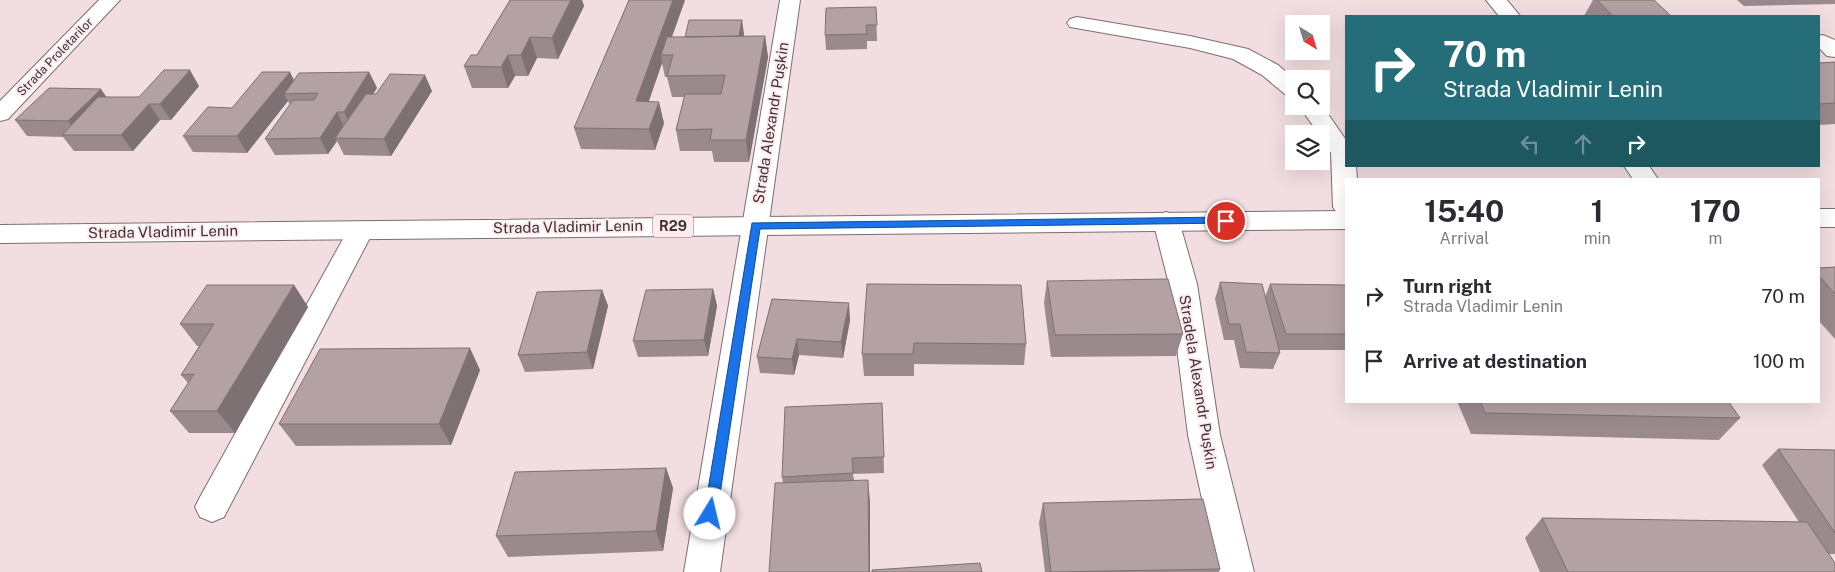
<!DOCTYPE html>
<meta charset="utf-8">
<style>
body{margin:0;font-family:"Public Sans",sans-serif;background:#f2f2f3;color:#2b2b33;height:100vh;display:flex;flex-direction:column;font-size:19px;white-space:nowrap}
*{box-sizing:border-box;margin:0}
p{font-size:16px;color:#7c7c81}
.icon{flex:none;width:28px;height:28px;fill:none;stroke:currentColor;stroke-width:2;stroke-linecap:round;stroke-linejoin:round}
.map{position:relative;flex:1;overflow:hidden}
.drawer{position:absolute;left:1345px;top:178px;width:475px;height:225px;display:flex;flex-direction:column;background:#fff;border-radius:0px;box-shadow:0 5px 20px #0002}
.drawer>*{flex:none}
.top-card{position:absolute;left:1345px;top:15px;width:475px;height:152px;border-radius:0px;box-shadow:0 5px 20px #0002;background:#256e79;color:#fff;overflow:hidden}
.needle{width:32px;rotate:142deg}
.fabs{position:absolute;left:1285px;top:15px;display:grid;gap:10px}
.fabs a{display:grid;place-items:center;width:45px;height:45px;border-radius:0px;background:#fff;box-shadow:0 5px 20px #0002;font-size:25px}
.pin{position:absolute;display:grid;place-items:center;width:42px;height:42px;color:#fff;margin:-21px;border:2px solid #fff;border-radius:50%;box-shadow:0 1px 5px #0007}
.me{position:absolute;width:55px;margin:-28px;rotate:9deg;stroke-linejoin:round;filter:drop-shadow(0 0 4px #0008)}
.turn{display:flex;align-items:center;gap:18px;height:105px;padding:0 15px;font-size:22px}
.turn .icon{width:65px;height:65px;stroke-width:2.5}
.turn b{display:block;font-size:35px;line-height:42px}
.lanes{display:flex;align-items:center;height:48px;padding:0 15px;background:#0003;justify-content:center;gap:25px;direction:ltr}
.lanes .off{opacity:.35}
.eta{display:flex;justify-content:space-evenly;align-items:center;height:85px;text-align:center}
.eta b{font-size:30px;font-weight:700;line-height:35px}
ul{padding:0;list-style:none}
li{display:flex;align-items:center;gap:15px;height:65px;padding:0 15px}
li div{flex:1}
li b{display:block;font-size:19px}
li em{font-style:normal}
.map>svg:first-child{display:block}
</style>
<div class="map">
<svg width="1835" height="572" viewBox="0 0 1835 572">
<rect width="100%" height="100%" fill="#f2dee1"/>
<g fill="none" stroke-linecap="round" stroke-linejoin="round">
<defs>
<path id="street" d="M99 0H120L8 119 0 121V101Z
M780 0H800L720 572H684Z
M1486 0H1507L1520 16H1499Z
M1077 17 1190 36 1248 49 1278 65 1294 79V97L1286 95 1262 75 1233 59 1190 48 1070 27 1067 23 1070 19Z
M1823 35 1835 40V57L1827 56 1819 48V36Z
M1321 104 1346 140V166H1356L1357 179H1346V215L1337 213 1333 207 1331 153 1321 138V134H1319L1299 106H1321Z
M1624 166H1649L1658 179H1633Z
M1166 212 1175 215 1179 221 1197 284 1220 435 1254 572H1218L1188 435 1169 284 1153 221 1157 215Z
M361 221 370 224 374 230 224 517 212 522 200 517 195 507 200 497 348 230 352 224Z"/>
<path id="primary" d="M1819 209H1835V227H1819Z
M1346 211V229L0 243V225Z"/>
</defs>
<use href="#street" stroke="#7e6d70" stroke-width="2"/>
<use href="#primary" stroke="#7e6d70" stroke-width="2"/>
<use href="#street" fill="#fff" fill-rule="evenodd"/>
<use href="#primary" fill="#fff" fill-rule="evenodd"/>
</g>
<path fill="#9a8a8d" d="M510 0H582L584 6 558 59 537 58 528 76H515L508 88H472L464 66 477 55Z
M629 0H685L672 37H685L742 20 744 36H765L768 57 749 162H714L712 151H680L676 130 684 97H672L667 77H665L662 63 649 101 664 123 655 150 581 149 574 128Z
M1593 0H1654L1671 16H1584Z
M1737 0H1835V4L1744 6Z
M876 7 877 41H867V49L826 50 825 35Z
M1835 62V124L1819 125V63Z
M369 72 377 88 373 94 432 91 391 156 344 155 337 141 328 154 275 155 265 139 290 105 288 101 247 153 193 152 183 136 232 108 294 80Z
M199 86 171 120H160L133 151H74L63 137 27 136 15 120Z
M1835 267V339L1819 321V268Z
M1047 281 1183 334 1176 356 1051 357 1044 303Z
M1220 282 1265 297 1270 284 1346 285V350H1279L1276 339 1280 353 1273 369 1240 368 1234 340H1224L1215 299Z
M294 285 308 307 235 433H189L170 411 188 383 181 375 199 346H197L180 324Z
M1021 285 1026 344 1024 365 914 364V376H864L862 354Z
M713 289 717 306 708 356 638 357 633 341Z
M602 290 608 306 593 369 525 372 518 355Z
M772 299 850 320 843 358 799 355 794 375 760 373 757 357Z
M480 370 451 445 296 446 279 424Z
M1457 401H1728L1740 418 1719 440 1471 434Z
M882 403 884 473 853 474 854 480 870 501 783 483 782 477Z
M1778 449 1835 450V554H1828L1834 562H1835V572H1540L1525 538 1542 518 1799 522 1762 465Z
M666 468 673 488 663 551 508 557 496 536Z
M1043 503 1220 569 1219 572H1045L1039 523Z"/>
<path fill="#7d7173" d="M571 0H582L584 6 558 59 552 38Z
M673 0H685L665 55H661L662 63 641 123 636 101Z
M742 20 744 35 741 55 738 39Z
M765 36 768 57 749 162 746 140Z
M530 37 537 58 528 76 521 55Z
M508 55 515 76 508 88 501 67Z
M190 70 199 86 171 120 160 104Z
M290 72 298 88 284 94 288 101 247 153 237 136Z
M369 72 377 88 352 128 344 112Z
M425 75 432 91 391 156 384 139Z
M101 89 112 105 79 135 68 121Z
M659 102 664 123 655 150 649 129Z
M149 104 160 120 133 151 121 135Z
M337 112 345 128 335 138 337 141 328 154 320 138Z
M294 285 308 307 235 433 217 411Z
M713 289 717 306 708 356 704 340Z
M602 290 608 306 593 369 587 352Z
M849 303 850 320 843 358 841 342Z
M797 339 799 355 794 375 792 359Z
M470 348 480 370 451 445 439 424Z
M666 468 673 488 663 551 656 531Z
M868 480 870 501V572H869Z"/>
<path fill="#b3a1a4" stroke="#7d7173" d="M510 0H571L552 38 530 37 521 55H508L501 67 464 66 471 55H477Z
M629 0H673L636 101 659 102 649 129 574 128Z
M1597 0H1654L1671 16H1613Z
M876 7 877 25H866L867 34 825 35 826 8Z
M689 20H742L739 36 685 37Z
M765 36 746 140H710L712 129 676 130 685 94H721L725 75 667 76 673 55H661L667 37Z
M1835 62V103L1819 104V63Z
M164 70H190L160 104H149L121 135H62L98 97H139Z
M262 72H290L237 136H183L208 107 232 108Z
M369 72 344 112H337L320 138 265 139 293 100H314L318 93 284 94 299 73Z
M390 74 425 75 384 139 335 138 366 94H376Z
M49 88 101 89 68 121 15 120Z
M1835 267V294L1819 276V268Z
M1168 279 1183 334 1055 335 1047 281Z
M1220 282 1262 284 1280 353 1246 352 1240 324H1229Z
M867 284 1021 285 1026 344 914 343 913 354H862Z
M1270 284 1346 285V334H1286Z
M207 285H294L217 411H170L194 374 181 375 214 324H180Z
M713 289 704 340 633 341 646 290Z
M602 290 587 352 518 355 537 292Z
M772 299 849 303 841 342 797 339 792 359 757 357Z
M470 348 439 424H279L320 349Z
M1480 401H1728L1740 418 1485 413Z
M882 403 884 457 852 458 853 473 782 477 785 407Z
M1778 449 1835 450V533Z
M666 468 656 531 496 536 515 472Z
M868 480 869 572H769L775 483Z
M1203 499 1220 569 1051 572 1043 503Z
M1542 518 1807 522 1835 563V572H1568Z
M980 563 982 572H872V570Z"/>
<path fill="#1a73e8" stroke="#114b97" d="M1226 217 1230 218 1232 221 1230 223 760 229 717 514 715 519 710 520 706 519 704 514 752 223Z"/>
<g text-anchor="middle" stroke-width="4" stroke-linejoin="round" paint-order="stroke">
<g font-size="12" fill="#3b3334" stroke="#ffebee">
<text transform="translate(55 57) rotate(-46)" y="4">Strada Proletarilor</text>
</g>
<rect fill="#ffebee" stroke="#766a6c" stroke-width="1" x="653" y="214.5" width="40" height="23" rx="4"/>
<g font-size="14" font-weight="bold" fill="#3b3334">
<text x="673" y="231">R29</text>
</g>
<g font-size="15" fill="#3b3334" stroke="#ffebee">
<text transform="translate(771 123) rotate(-81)" y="5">Strada Alexandr Pușkin</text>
<text transform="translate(568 227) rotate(-1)" y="5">Strada Vladimir Lenin</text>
<text transform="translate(163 232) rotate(-1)" y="5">Strada Vladimir Lenin</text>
<text transform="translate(1198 382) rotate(81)" y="5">Stradela Alexandr Pușkin</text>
</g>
</g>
</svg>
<div class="fabs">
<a><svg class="needle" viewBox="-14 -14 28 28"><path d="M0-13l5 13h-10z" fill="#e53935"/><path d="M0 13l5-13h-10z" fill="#7c7c81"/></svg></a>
<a><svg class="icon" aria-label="search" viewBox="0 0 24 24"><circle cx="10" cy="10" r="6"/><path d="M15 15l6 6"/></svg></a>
<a><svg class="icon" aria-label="layers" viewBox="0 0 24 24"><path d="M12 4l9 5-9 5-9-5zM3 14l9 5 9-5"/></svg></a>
</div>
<div class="pin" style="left:1226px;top:221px;background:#d93025"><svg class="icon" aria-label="arrive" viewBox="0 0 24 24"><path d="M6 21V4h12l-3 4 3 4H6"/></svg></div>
<svg class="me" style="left:710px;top:514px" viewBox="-20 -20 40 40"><circle r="19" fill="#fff"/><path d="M0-13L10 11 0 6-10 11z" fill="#1a73e8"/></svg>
<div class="top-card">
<div class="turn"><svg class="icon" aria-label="right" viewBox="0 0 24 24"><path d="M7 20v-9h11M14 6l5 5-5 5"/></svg><div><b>70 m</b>Strada Vladimir Lenin</div></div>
<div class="lanes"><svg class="icon off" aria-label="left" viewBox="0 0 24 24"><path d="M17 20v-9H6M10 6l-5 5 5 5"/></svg><svg class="icon off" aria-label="ahead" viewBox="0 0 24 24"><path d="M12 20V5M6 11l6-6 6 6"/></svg><svg class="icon" aria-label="right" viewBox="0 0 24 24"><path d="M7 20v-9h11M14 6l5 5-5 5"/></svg></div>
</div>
<section class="drawer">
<div class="eta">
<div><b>15:40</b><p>Arrival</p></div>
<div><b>1</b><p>min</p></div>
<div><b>170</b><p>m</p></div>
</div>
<ul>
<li><svg class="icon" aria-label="right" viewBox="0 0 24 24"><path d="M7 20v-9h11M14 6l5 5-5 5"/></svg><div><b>Turn right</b><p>Strada Vladimir Lenin</p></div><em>70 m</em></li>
<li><svg class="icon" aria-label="arrive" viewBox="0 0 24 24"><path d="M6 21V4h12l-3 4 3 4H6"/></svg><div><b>Arrive at destination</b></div><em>100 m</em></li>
</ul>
</section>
</div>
